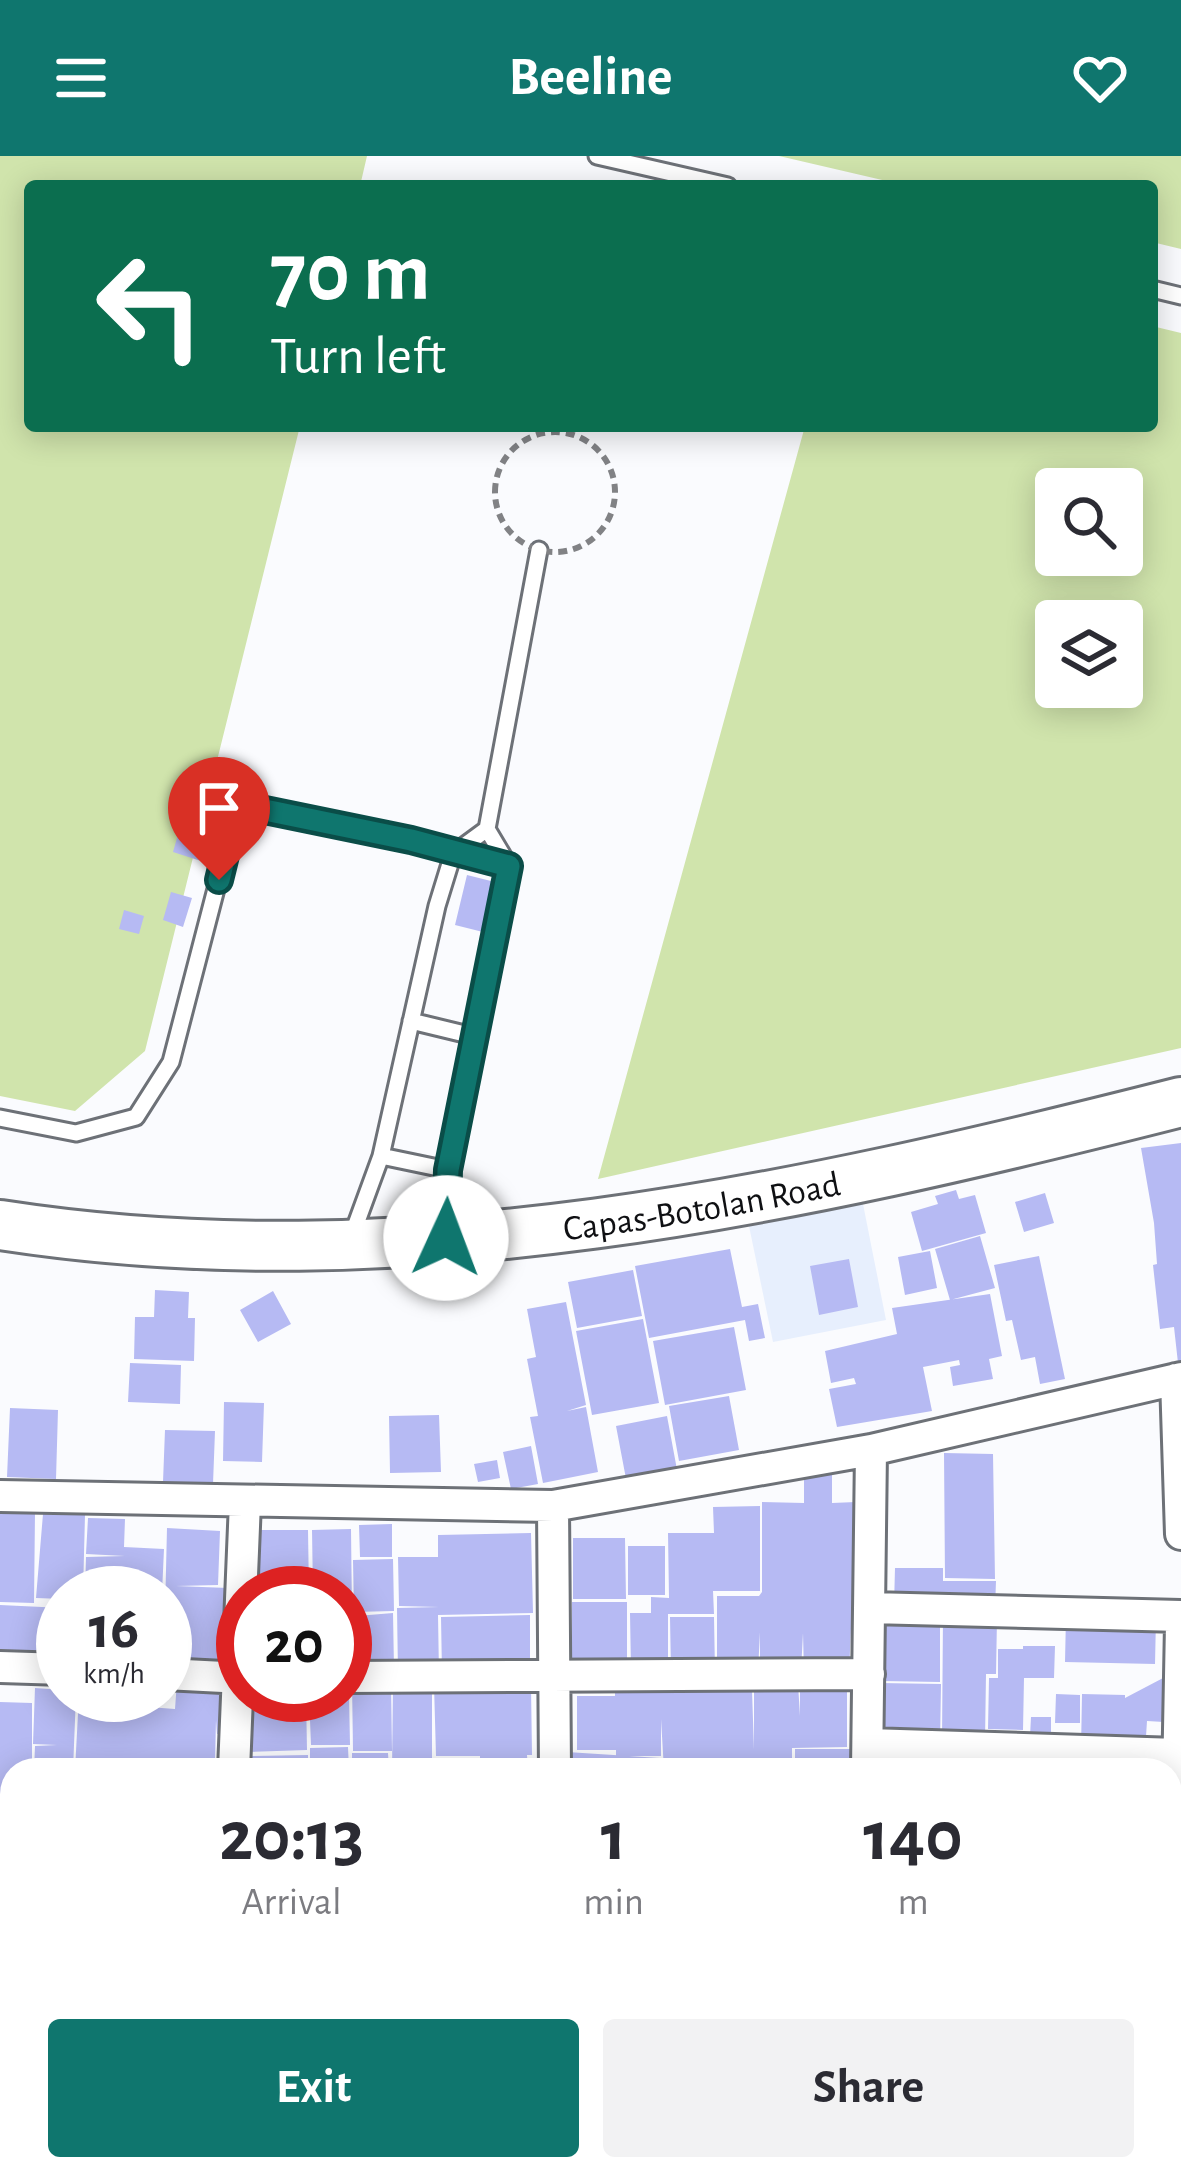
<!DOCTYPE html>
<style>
body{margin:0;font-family:"Alegreya Sans",sans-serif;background:#f2f2f3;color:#2b2b33;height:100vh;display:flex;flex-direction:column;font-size:45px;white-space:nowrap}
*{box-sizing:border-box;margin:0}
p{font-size:39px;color:#7c7c81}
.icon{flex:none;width:66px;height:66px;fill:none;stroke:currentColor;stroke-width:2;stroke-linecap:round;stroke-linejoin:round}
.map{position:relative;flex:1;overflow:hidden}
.side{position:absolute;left:0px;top:1602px;width:1182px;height:423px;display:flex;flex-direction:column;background:#fff;border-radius:36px 36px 0 0;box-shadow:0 6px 30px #0003}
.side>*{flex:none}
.top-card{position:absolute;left:24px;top:24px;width:1134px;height:252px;border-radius:12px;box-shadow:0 6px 30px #0003;background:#0b6e4f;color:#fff;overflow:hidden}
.tools{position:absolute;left:1035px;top:312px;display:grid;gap:24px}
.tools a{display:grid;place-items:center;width:108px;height:108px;border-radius:12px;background:#fff;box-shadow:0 6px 30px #0003;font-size:60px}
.speed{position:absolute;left:36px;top:1410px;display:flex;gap:24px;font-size:60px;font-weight:700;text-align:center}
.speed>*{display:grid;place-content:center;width:156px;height:156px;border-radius:50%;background:#fff;box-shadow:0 6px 30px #0003;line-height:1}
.speed small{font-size:30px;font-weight:400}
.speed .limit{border:18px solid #d22;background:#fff;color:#111}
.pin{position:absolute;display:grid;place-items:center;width:102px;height:102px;color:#fff;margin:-123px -51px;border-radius:50% 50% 50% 0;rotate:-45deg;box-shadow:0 0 12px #0007}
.pin .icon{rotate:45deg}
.me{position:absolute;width:132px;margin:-66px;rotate:2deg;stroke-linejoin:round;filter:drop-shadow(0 0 9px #0008)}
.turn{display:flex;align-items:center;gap:42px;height:252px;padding:0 48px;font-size:54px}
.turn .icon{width:156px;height:156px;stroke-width:2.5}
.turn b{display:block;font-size:84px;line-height:102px}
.eta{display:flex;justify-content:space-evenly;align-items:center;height:204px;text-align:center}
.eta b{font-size:72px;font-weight:700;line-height:84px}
.cta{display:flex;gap:24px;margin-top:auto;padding:24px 48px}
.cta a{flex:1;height:138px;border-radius:12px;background:#0f766e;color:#fff;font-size:48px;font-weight:700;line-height:138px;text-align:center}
.cta a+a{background:#f2f2f3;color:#2b2b33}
header{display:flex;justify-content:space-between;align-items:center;height:156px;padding:0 48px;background:#0f766e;color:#fff;font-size:54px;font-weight:700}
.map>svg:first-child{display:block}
</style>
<header><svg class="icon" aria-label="menu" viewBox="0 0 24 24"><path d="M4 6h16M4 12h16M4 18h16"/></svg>Beeline<svg class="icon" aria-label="heart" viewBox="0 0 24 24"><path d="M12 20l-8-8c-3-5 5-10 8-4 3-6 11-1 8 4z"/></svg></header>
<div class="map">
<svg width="1181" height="2024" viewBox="0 0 1181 2024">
<rect width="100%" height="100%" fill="#fafbfe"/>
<path fill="#e7effd" d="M863 1048 886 1164 773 1186 749 1070Z"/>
<path fill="#d0e4ac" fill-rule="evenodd" d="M0 0H367L360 30H30V270H300L145 895 75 955 0 940Z
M779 0H1181V93L1152 86V30H908Z
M1152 170 1181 177V892L598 1023 805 270H1152ZM1056 333H1122V399H1056ZM1056 465H1122V531H1056Z"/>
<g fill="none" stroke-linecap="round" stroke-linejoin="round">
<path stroke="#677a9e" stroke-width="10" d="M0 1716 12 1719
M1014 2013 1060 2024"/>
</g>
<path fill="#b6baf3" d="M183 661 215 670 204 706 173 696Z
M467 719 495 726 483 776 455 769Z
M171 736 192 742 183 771 163 764Z
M124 754 144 760 139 778 119 773Z
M1181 987V1207H1178L1174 1171 1160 1173 1153 1109 1157 1108 1154 1067 1141 992Z
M956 1034 959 1043 975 1039 986 1077 922 1095 911 1056 938 1048 935 1040Z
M1045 1037 1054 1067 1024 1076 1015 1046Z
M980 1080 995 1132 950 1144 935 1093Z
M730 1093 742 1151 758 1148 765 1182 749 1185 745 1164 649 1182 635 1110Z
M930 1095 937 1132 905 1139 898 1101Z
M1039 1100 1065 1223 1040 1228 1035 1201 1021 1204 1012 1164 1006 1165 994 1109Z
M849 1103 858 1151 819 1159 810 1110Z
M633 1114 642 1160 577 1172 568 1126Z
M155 1134 189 1136 188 1162H195L194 1205 134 1203 135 1161H154Z
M273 1135 291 1168 258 1186 240 1154Z
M990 1138 1002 1200 989 1203 993 1223 953 1230 950 1211 960 1209 959 1204 923 1211 932 1255 837 1271 829 1233 856 1228 854 1222 831 1227 825 1195 897 1178 892 1152Z
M566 1146 586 1249 567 1255 586 1251 598 1316 543 1327 530 1261 538 1260 527 1203 536 1201 527 1153Z
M643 1163 659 1247 592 1259 576 1175Z
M734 1171 746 1234 665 1249 653 1185Z
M130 1207 181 1209 180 1248 128 1246Z
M729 1240 739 1294 679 1305 669 1250Z
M224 1246 264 1247 262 1306 223 1305Z
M10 1252 58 1254 56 1323 7 1321Z
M439 1259 441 1316 390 1317 389 1260Z
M667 1260 678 1319 627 1328 616 1270Z
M165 1274 215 1275 213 1328 163 1326Z
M531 1290 538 1328 511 1333 503 1296Z
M944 1297 993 1298 995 1423 945 1422Z
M497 1304 500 1322 478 1326 474 1308Z
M804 1319H832V1347L856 1346 857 1427H853L849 1517H804L803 1477 801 1515 760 1516V1476L758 1515H717V1440H759L762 1436V1346L804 1347Z
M760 1350V1435H713L714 1458H668V1514H631L630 1457H651V1441L669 1442 668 1377H714L713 1351Z
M0 1356 35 1357 34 1447 0 1446Z
M43 1358 85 1359 83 1437H63V1443L36 1442Z
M88 1362 125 1363 124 1391 164 1393 162 1437H85L86 1401 125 1400 86 1398Z
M392 1368V1401H360L359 1369Z
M167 1372 220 1375 218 1429 176 1430 228 1432 225 1516 170 1514 172 1456H165Z
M351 1373 352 1458H345V1437H313L312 1374Z
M250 1374H308L309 1437H251Z
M531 1377 533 1457 438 1459 439 1518H398L397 1452 439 1451 399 1450 398 1401H438V1379Z
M573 1382H625L626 1443H573Z
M628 1390H665V1439H628Z
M393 1403 394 1455 354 1456 353 1404Z
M895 1412H943V1425H996L995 1453 894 1450Z
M572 1446H627V1516H572Z
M0 1449 63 1452V1495L36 1494V1506L0 1505Z
M393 1457 394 1512H357L354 1475 355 1513H345V1461Z
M530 1459V1516L442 1517 441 1461Z
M943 1460 997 1462 996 1518H986L985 1585 942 1584Z
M1066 1460 1156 1462 1155 1508 1065 1506Z
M670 1461H714L715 1516H671Z
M883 1461 940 1462V1526L882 1525Z
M1023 1490H1055L1054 1522H1024L1023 1574 988 1573 989 1522H998V1493H1023Z
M1165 1521 1164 1566 1147 1565 1145 1596 1081 1593 1082 1538 1125 1539V1542Z
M177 1525 236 1526 234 1579 217 1578 216 1564 215 1605 165 1603V1614H75L79 1539H122V1549L175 1553Z
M352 1526H391L392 1595H353Z
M432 1526V1614H392L393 1527Z
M879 1527 941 1528 940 1588 878 1587Z
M754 1528H798L800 1560V1528H847V1591L792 1592V1614H664L661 1563V1600H616V1594H577V1540H615V1531L752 1534 754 1594Z
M434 1529 531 1530 532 1599H527L528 1614H480V1600H436Z
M35 1532 63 1534V1539H76L73 1614H34L35 1590 57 1589 33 1588Z
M1056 1538 1080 1539V1567H1055Z
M247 1539H306L307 1594 248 1596Z
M309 1539H349L350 1589H311Z
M0 1546 32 1547V1614H12V1651H0Z
M1031 1561H1051V1580H1030Z
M348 1591 349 1614H310V1592Z
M795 1593H850V1614H795Z
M567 1596 660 1602V1614H567Z
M352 1597H388L389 1614H352Z
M308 1599V1614H249V1600Z
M434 1602H478V1614H435Z
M3 1863 12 1865V1934L0 1931Z
M0 1948 12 1952V1977L1 2014Z
M11 1992 12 2013H45L42 2024H2Z
M48 2013H89L85 2024H53L45 2022Z
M92 2013H150L147 2024H89Z
M186 2013H213L244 2024H183Z
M291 2013H387L411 2020 410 2024H300L289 2021Z
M416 2013 463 2014 477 2013 474 2024H419L414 2019Z
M529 2013H567L564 2024H525Z
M570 2013H611L607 2024H567Z
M614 2013H650L659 2016 657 2024H611Z
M707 2013H746L742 2024H704Z
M749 2013H807L804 2024H746Z"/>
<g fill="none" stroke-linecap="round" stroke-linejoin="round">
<defs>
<path id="lane" d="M597 0 728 30
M1152 133 1181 140
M411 865 477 881
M0 962 76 977 136 961 171 906 230 679 261 653 411 684 509 710
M381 1000 448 1014
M446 1076 448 1014 509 710 487 673 539 394
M351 1082 381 1000 437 750 453 698 487 673"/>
<path id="street" d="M1176 1223 1181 1378
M0 1340 553 1350 871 1294 1181 1222
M553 1350 555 1614
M870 1452 1181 1460
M0 1511 63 1513
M165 1518 243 1522
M345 1521 869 1518
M868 1588 1177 1598
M234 1614 245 1346
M867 1614 871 1294
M0 1677 12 1679
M0 1766 12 1769
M0 1941 12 1945
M1171 1996 1181 1468
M233 2013 269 2024
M167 2024 171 2013
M489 2024 493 2013
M824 2024 825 2023"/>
<g id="primary">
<path id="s1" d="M0 1069C400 1131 795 1044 1181 946"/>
</g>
</defs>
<use href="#lane" stroke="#6d7177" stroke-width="21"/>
<use href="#street" stroke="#6d7177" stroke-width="36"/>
<use href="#primary" stroke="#6d7177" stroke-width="54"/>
<path stroke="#818285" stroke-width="6" stroke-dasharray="9 6" stroke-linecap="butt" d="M495 336a60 60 0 1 1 120 0a60 60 0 1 1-120 0Z"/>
<use href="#lane" stroke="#fff" stroke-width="15"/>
<use href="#street" stroke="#fff" stroke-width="30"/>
<use href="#primary" stroke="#fff" stroke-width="48"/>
</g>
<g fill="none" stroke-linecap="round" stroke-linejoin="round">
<defs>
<path id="route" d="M219 724 230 679 260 653 411 684 509 710 448 1014 446 1082"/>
</defs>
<use href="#route" stroke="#0a4d48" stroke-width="30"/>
<use href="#route" stroke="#0f766e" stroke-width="21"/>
</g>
<g text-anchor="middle" stroke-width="9" stroke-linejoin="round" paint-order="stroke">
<g font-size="36" fill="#0f1013" stroke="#fafbfe">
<text dy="13" stroke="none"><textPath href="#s1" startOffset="705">Capas-Botolan Road</textPath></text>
</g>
</g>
</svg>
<div class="tools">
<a><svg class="icon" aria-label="search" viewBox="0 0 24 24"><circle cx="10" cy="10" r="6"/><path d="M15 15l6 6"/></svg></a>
<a><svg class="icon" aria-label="layers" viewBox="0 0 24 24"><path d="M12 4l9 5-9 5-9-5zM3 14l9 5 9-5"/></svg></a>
</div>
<div class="speed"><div>16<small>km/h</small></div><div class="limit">20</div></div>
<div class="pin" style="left:219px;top:724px;background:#d93025"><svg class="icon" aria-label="arrive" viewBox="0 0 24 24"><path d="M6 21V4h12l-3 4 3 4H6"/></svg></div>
<svg class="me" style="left:446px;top:1082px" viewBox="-20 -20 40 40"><circle r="19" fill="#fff"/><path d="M0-13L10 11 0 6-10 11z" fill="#0f766e"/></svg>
<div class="top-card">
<div class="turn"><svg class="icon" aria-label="left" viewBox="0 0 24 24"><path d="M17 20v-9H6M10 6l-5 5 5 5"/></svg><div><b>70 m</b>Turn left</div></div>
</div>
<section class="side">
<div class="eta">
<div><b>20:13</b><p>Arrival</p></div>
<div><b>1</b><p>min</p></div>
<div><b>140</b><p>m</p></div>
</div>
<div class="cta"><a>Exit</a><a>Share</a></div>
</section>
</div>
